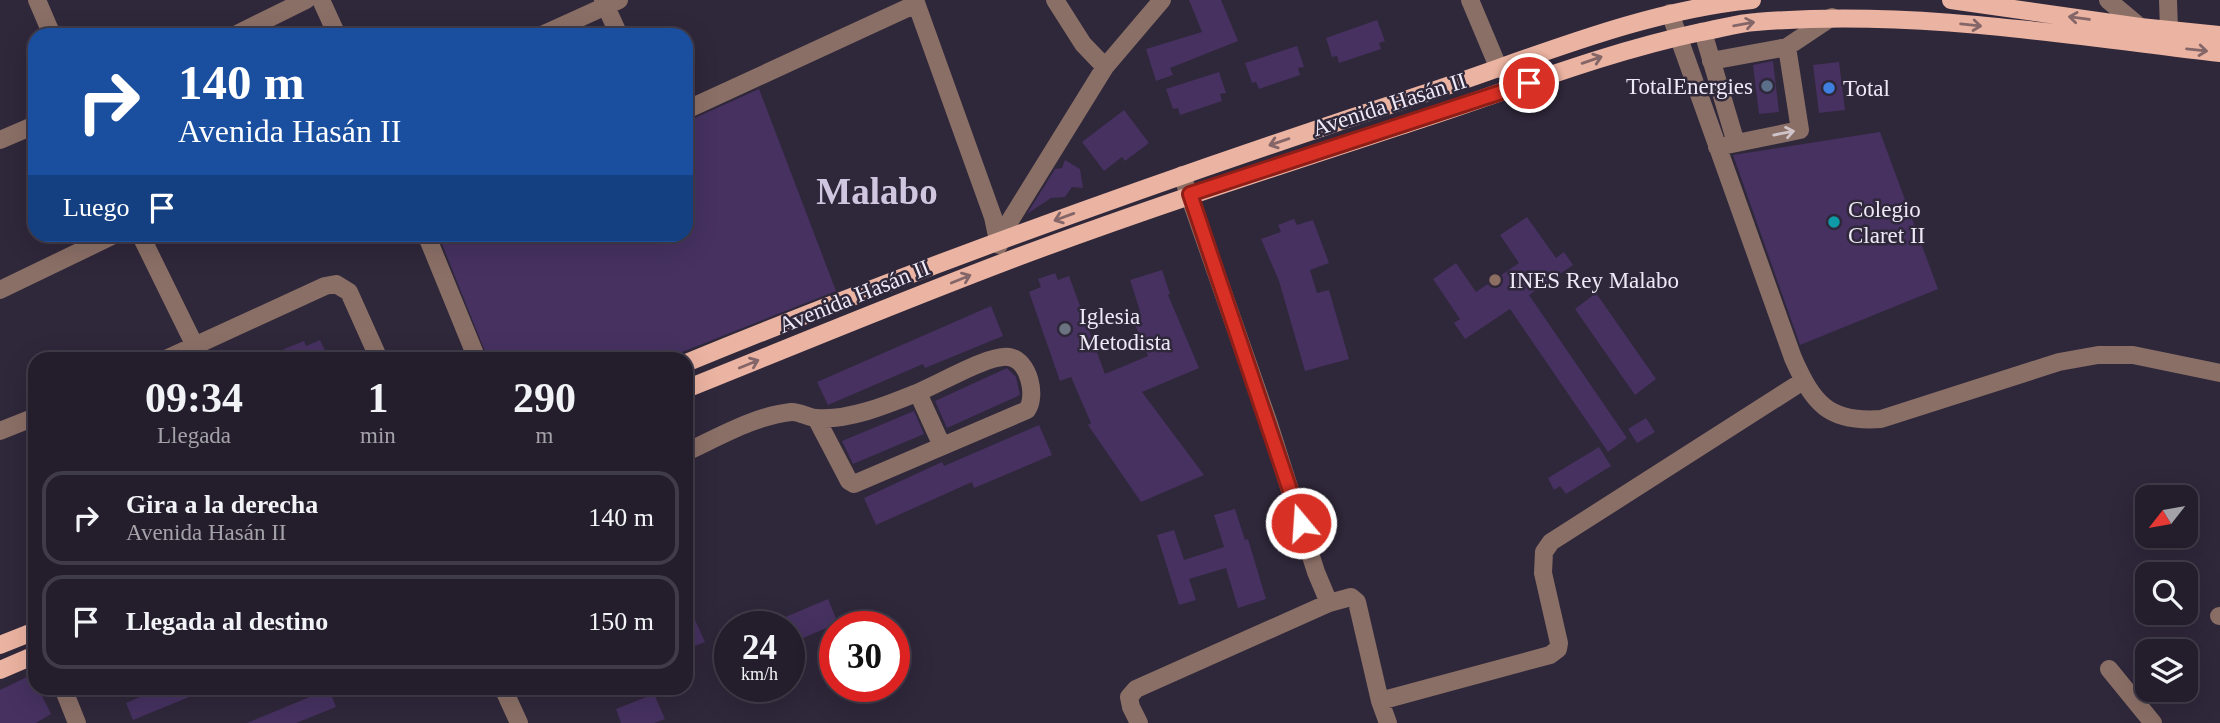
<!DOCTYPE html>
<html lang="es">
<meta charset="utf-8">
<style>
body{margin:0;font-family:"Times New Roman",serif;background:#2b2634;color:#f1f3f6;height:100vh;display:flex;flex-direction:column;font-size:26px;white-space:nowrap}
*{box-sizing:border-box;margin:0}
p{font-size:23px;color:#a3a2a9}
.icon{flex:none;width:38px;height:38px;fill:none;stroke:currentColor;stroke-width:2;stroke-linecap:round;stroke-linejoin:round}
.map{position:relative;flex:1;overflow:hidden}
.side{position:absolute;left:28px;top:352px;width:665px;height:343px;display:flex;flex-direction:column;background:#231d2c;border-radius:21px;box-shadow:0 7px 28px #0002,0 0 0 2px #403b48}
.side>*{flex:none}
.banner{position:absolute;left:28px;top:28px;width:665px;height:214px;border-radius:21px;box-shadow:0 7px 28px #0002,0 0 0 2px #403b48;background:#1a4fa0;color:#fff;overflow:hidden}
.needle{width:46px;rotate:239deg}
.controls{position:absolute;left:2135px;top:485px;display:grid;gap:14px}
.controls a{display:grid;place-items:center;width:63px;height:63px;border-radius:14px;background:#231d2c;box-shadow:0 7px 28px #0002,0 0 0 2px #403b48;font-size:35px}
.speed{position:absolute;left:714px;top:611px;display:flex;gap:14px;font-size:35px;font-weight:700;text-align:center}
.speed>*{display:grid;place-content:center;width:91px;height:91px;border-radius:50%;background:#231d2c;box-shadow:0 7px 28px #0002,0 0 0 2px #403b48;line-height:1}
.speed small{font-size:18px;font-weight:400}
.speed .limit{border:10px solid #d22;background:#fff;color:#111}
.pin{position:absolute;display:grid;place-items:center;width:60px;height:60px;color:#fff;margin:-30px;border:4px solid #fff;border-radius:50%;box-shadow:0 2px 7px #0007}
.me{position:absolute;width:77px;margin:-38px;rotate:342deg;stroke-linejoin:round;filter:drop-shadow(0 0 5px #0008)}
.turn{display:flex;align-items:center;gap:24px;height:147px;padding:0 35px;font-size:32px}
.turn .icon{width:91px;height:91px;stroke-width:2.5}
.turn b{display:block;font-size:49px;line-height:60px}
.then{display:flex;align-items:center;height:66px;padding:0 35px;background:#0003;gap:14px;font-size:26px}
.eta{display:flex;justify-content:space-evenly;align-items:center;height:119px;text-align:center}
.eta b{font-size:42px;font-weight:700;line-height:49px}
ul{padding:0;list-style:none}
li{display:flex;align-items:center;gap:21px;height:94px;margin:0 14px 10px;padding:0 21px;border:4px solid #403b48;border-radius:21px}
li div{flex:1}
li b{display:block;font-size:26px}
li em{font-style:normal}
.map>svg:first-child{display:block}
</style>
<div class="map">
<svg width="2220" height="723" viewBox="0 0 2220 723">
<rect width="100%" height="100%" fill="#2f273a"/>
<path fill="#463160" d="M1189 0H1221L1238 41 1170 68 1173 75 1156 81 1146 49 1202 32Z
M1377 20 1385 41 1379 43 1381 49 1339 63 1337 56 1332 57 1326 38Z
M1297 46 1304 67 1298 68 1300 75 1259 89 1256 82 1252 83 1245 63Z
M1773 61 1779 112 1759 114 1753 65Z
M1839 62 1845 110 1819 113 1813 65Z
M1219 72 1226 93 1220 94 1222 101 1180 115 1178 108 1173 109 1166 89Z
M759 89 836 291 682 352 676 359H488L438 234H686V122Z
M1124 110 1149 143 1125 161 1122 157 1104 171 1082 142Z
M1880 132 1938 289 1800 345 1733 155Z
M1065 160 1080 169 1083 188 1072 187 1065 197 1051 198 1027 214 1055 169 1062 168Z
M1527 217 1556 258 1564 252 1573 265 1529 295 1627 438 1608 452 1510 309 1465 339 1454 323 1460 319 1433 279 1456 263 1476 292 1519 263 1500 235Z
M1294 219 1297 225 1313 220 1329 263 1310 270 1317 293 1329 290 1349 359 1305 371 1279 281 1261 239 1281 232 1278 225Z
M1162 270 1170 294 1168 295 1199 368 1142 392 1204 475 1141 502 1088 425 1091 423 1071 377 1060 381 1029 292 1041 287 1038 279 1055 273 1058 280 1069 276 1105 374 1148 356 1131 315 1140 311 1130 280Z
M1596 293 1656 379 1635 395 1575 309Z
M991 306 1003 336 925 368 923 364 828 405 817 382Z
M320 340 329 359H275L286 354 284 349 304 341 306 346Z
M1007 368 1016 377 1020 395 947 428 935 401Z
M914 411 924 434 853 464 842 441Z
M1646 418 1655 432 1637 443 1628 429Z
M1039 425 1052 455 974 488 972 482 876 525 864 498 942 462 944 466Z
M1599 447 1611 466 1566 494 1560 486 1554 490 1548 478Z
M1235 509 1245 540 1248 539 1266 599 1238 608 1226 568 1189 579 1196 600 1179 605 1157 535 1174 530 1184 560 1224 547 1214 515Z
M828 599 838 623 789 644V626H764Z
M686 600 705 642 686 649Z
M31 675 35 688H38L51 714 36 723H0V690Z
M162 688H211L133 720 126 703Z
M329 689 336 707 296 723H247Z
M654 694 665 719 654 723H621L616 709Z"/>
<g fill="none" stroke-linecap="round" stroke-linejoin="round">
<path stroke="#8a6f66" stroke-width="18" d="M37 0 52 35
M321 0 337 35
M603 0 619 35
M915 0 993 217 999 245
M1055 0 1083 44 1105 67
M1470 0 1499 69
M2108 0 2140 27 2139 34
M1670 13 1793 358C1813 403 1828 423 1881 419L2059 362 2098 355H2133L2220 373
M1703 32 1736 143
M235 35 306 0
M542 35 619 0
M2167 45 2169 30 2168 0
M1711 61 1787 47 1832 17
M686 110 916 4
M0 140 35 125
M1717 147 1800 130 1787 47
M1182 175 1269 424 1316 572 1329 603
M140 234 195 346
M426 234 477 359
M998 240 1105 67 1162 0
M0 290 116 234
M166 359 325 286 336 284 349 292 379 359
M918 393 942 446
M0 431 35 417
M686 452C719 437 754 416 791 412 799 411 808 418 816 418 847 421 887 405 914 394 936 386 988 354 1009 357 1029 360 1037 396 1027 410L854 484 849 481 816 418
M2219 616H2220
M2109 669 2153 723
M63 688 77 723
M503 688 519 723
M1380 701 1550 655 1558 649 1559 643 1543 573 1544 552 1551 542 1803 381
M1139 723 1131 707 1129 697 1136 689 1329 603 1351 597 1357 602 1380 701 1388 723"/>
<path stroke="#ebb3a1" stroke-width="18" d="M1951 0 2140 27 2220 35
M686 363C927 264 1173 176 1420 95 1528 60 1639 11 1752 0
M686 389C793 346 899 302 1007 261 1145 209 1285 164 1425 118 1516 88 1606 52 1701 32 1719 29 1738 23 1756 22 1911 9 2066 35 2220 53
M0 645 35 631
M0 670 35 655"/>
</g>
<defs><path id="oneway-shaft" d="M-6 0H5M1.5-3L5.5 0L1.5 3" fill="none" stroke-width="1.6" stroke-linecap="round" stroke-linejoin="round" transform="scale(1.75)"/></defs>
<g stroke="#846668">
<use href="#oneway-shaft" transform="translate(2079 18) rotate(-172)"/>
<use href="#oneway-shaft" transform="translate(1744 24) rotate(-10)"/>
<use href="#oneway-shaft" transform="translate(1971 25) rotate(6)"/>
<use href="#oneway-shaft" transform="translate(2197 50) rotate(6)"/>
<use href="#oneway-shaft" transform="translate(1592 60) rotate(-19)"/>
<use href="#oneway-shaft" transform="translate(1279 142) rotate(161)"/>
<use href="#oneway-shaft" transform="translate(1064 217) rotate(160)"/>
<use href="#oneway-shaft" transform="translate(961 279) rotate(-22)"/>
<use href="#oneway-shaft" transform="translate(749 364) rotate(-22)"/>
</g>
<use stroke="#d0c4cb" href="#oneway-shaft" transform="translate(1784 133) rotate(-11)"/>
<g fill="none" stroke-linecap="round" stroke-linejoin="round">
<defs>
<path id="route" d="M1301 523 1190 194 1529 83"/>
</defs>
<use href="#route" stroke="#8d1f18" stroke-width="18"/>
<use href="#route" stroke="#d93025" stroke-width="12"/>
</g>
<circle fill="#5c6f8a" stroke="#2f273a" stroke-width="2.5" cx="1767" cy="86" r="7"/>
<circle fill="#3f7fe0" stroke="#2f273a" stroke-width="2.5" cx="1829" cy="88" r="7"/>
<circle fill="#0f9aa8" stroke="#2f273a" stroke-width="2.5" cx="1834" cy="222" r="7"/>
<circle fill="#8d6e63" stroke="#2f273a" stroke-width="2.5" cx="1495" cy="280" r="7"/>
<circle fill="#6b7280" stroke="#2f273a" stroke-width="2.5" cx="1065" cy="329" r="7"/>
<g text-anchor="middle" stroke-width="5" stroke-linejoin="round" paint-order="stroke">
<g font-size="23" fill="#eee9f6" stroke="#2f273a" text-anchor="start">
<text x="1753" y="94" text-anchor="end">TotalEnergies</text>
<text x="1843" y="96">Total</text>
<text x="1848" y="217">Colegio<tspan x="1848" dy="26">Claret II</tspan></text>
<text x="1509" y="288">INES Rey Malabo</text>
<text x="1079" y="324">Iglesia<tspan x="1079" dy="26">Metodista</tspan></text>
</g>
<g font-size="23" fill="#eee9f6" stroke="#2f273a">
<text transform="translate(1389 104) rotate(-18)" y="8">Avenida Hasán II</text>
<text transform="translate(854 296) rotate(-22)" y="8">Avenida Hasán II</text>
</g>
<g font-size="37" font-weight="bold" fill="#d0c6df" stroke="#2f273a">
<text x="877" y="204">Malabo</text>
</g>
</g>
</svg>
<div class="controls">
<a><svg class="needle" viewBox="-14 -14 28 28"><path d="M0-13l5 13h-10z" fill="#e53935"/><path d="M0 13l5-13h-10z" fill="#a3a2a9"/></svg></a>
<a><svg class="icon" aria-label="search" viewBox="0 0 24 24"><circle cx="10" cy="10" r="6"/><path d="M15 15l6 6"/></svg></a>
<a><svg class="icon" aria-label="layers" viewBox="0 0 24 24"><path d="M12 4l9 5-9 5-9-5zM3 14l9 5 9-5"/></svg></a>
</div>
<div class="speed"><div>24<small>km/h</small></div><div class="limit">30</div></div>
<div class="pin" style="left:1529px;top:83px;background:#d93025"><svg class="icon" aria-label="arrive" viewBox="0 0 24 24"><path d="M6 21V4h12l-3 4 3 4H6"/></svg></div>
<svg class="me" style="left:1301px;top:523px" viewBox="-20 -20 40 40"><circle r="17" fill="#d93025" stroke="#fff" stroke-width="3"/><path d="M0-11L8 9 0 5-8 9z" fill="#fff"/></svg>
<div class="banner">
<div class="turn"><svg class="icon" aria-label="right" viewBox="0 0 24 24"><path d="M7 20v-9h11M14 6l5 5-5 5"/></svg><div><b>140 m</b>Avenida Hasán II</div></div>
<div class="then">Luego<svg class="icon" aria-label="arrive" viewBox="0 0 24 24"><path d="M6 21V4h12l-3 4 3 4H6"/></svg></div>
</div>
<section class="side">
<div class="eta">
<div><b>09:34</b><p>Llegada</p></div>
<div><b>1</b><p>min</p></div>
<div><b>290</b><p>m</p></div>
</div>
<ul>
<li><svg class="icon" aria-label="right" viewBox="0 0 24 24"><path d="M7 20v-9h11M14 6l5 5-5 5"/></svg><div><b>Gira a la derecha</b><p>Avenida Hasán II</p></div><em>140 m</em></li>
<li><svg class="icon" aria-label="arrive" viewBox="0 0 24 24"><path d="M6 21V4h12l-3 4 3 4H6"/></svg><div><b>Llegada al destino</b></div><em>150 m</em></li>
</ul>
</section>
</div>
